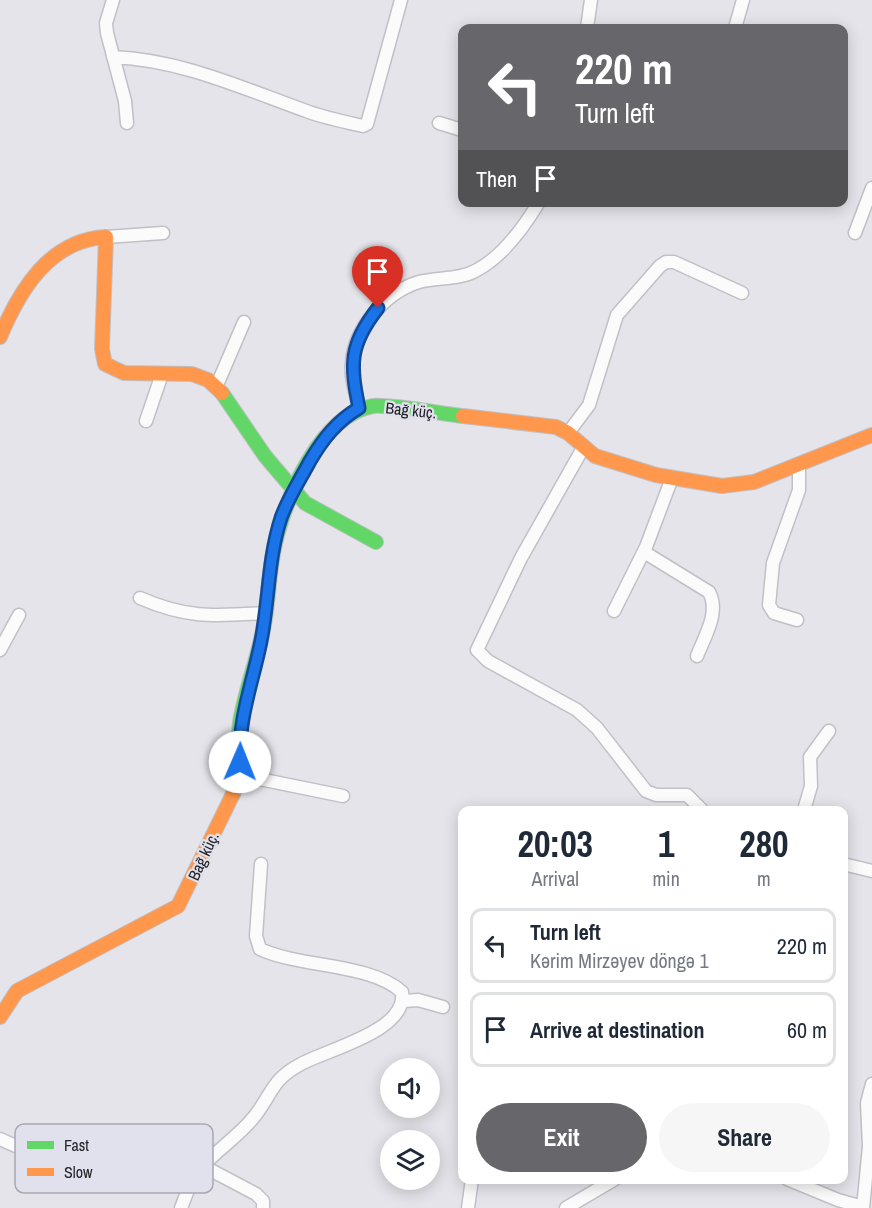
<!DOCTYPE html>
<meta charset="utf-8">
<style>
body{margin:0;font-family:"Archivo Narrow",sans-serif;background:#f6f6f7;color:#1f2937;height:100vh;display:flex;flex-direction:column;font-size:22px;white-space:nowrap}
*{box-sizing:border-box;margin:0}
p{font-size:20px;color:#747a83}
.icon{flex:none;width:33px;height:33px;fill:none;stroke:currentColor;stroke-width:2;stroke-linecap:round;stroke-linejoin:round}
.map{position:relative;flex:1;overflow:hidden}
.drawer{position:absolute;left:458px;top:806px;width:390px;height:378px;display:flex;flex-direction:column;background:#fff;border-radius:12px;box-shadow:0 3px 15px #0003}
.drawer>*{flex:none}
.guide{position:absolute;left:458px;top:24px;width:390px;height:183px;border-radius:12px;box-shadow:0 3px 15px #0003;background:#67676b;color:#fff;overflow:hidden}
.controls{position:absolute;left:380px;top:1058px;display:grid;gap:12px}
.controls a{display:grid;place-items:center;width:60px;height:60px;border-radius:50%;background:#fff;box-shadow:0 3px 15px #0003;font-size:30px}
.pin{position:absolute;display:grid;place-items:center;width:51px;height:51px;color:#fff;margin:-62px -26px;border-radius:50% 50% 50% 0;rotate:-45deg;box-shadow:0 0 6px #0007}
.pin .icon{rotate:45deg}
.me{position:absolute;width:66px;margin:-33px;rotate:1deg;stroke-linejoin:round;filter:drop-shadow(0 0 4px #0008)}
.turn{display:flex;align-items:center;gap:21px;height:126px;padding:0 18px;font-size:27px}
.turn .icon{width:78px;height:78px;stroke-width:2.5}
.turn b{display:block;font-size:42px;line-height:51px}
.then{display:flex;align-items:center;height:57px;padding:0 18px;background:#0003;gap:12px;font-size:22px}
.eta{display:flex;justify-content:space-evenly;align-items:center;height:102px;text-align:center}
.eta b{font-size:36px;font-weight:800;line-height:42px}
.button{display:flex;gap:12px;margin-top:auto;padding:12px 18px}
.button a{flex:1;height:69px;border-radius:36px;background:#67676b;color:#fff;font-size:24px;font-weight:800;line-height:69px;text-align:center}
.button a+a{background:#f6f6f7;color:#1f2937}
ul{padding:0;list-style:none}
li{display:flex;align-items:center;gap:18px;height:75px;margin:0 12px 9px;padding:0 6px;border:3px solid #e0e1e3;border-radius:12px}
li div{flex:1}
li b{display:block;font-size:22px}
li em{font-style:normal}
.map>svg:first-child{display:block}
</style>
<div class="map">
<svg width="872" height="1208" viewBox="0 0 872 1208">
<rect width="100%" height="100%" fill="#e4e4ea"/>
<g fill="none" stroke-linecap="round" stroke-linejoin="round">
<defs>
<path id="street" d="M113 0 106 23 107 33 125 101 127 123
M587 28 591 0
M735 28 743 0
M113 57C183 60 244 89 309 112 326 118 345 122 363 126L367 124 401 0
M439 123 462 130
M855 233 872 188
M106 237 163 233
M217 385 244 322
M359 408C356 394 350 377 352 363 354 328 386 292 419 282 438 277 460 280 477 270 503 256 524 227 539 202
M146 421 162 374
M568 433 589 405 617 315 660 266 666 262H674L742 293
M583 448 521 558 477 650 488 661 577 710 597 728 646 791 656 795H687L702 810
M644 552 709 592C720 612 705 636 697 656
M140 598C188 619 215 616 266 613
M614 611 646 547 672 478
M797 620 774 613 769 605 773 563 799 490V465
M0 650 19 615
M240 775 343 796
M804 810 811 786 810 757 829 731
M843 864 872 871
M404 1001 418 1000 443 1007
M0 1139 45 1159 44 1174
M203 1166 256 1194 263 1201V1208
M787 1179 838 1200 863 1207
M181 1208C186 1196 190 1181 198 1171 215 1151 238 1137 254 1117 273 1093 271 1080 301 1064 328 1049 408 1031 402 992 370 963 301 968 260 949L256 936 261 864
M468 1208 472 1179
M566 1208 615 1179
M863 1208 869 1146 867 1103 872 1084"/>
<path id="fast" d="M222 393 265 456 305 503 376 542
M233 794C242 771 237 747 240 722 245 691 257 661 263 630 269 602 268 573 275 544 285 499 320 415 373 406 391 404 442 414 463 416"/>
<path id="slow" d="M0 337C20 289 50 240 106 237L102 349 105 364 124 373 192 374 208 380 222 393
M463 416 556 427 568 433 595 456 656 475 722 486 754 482 872 435
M0 1017 17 991 178 906 233 794"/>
</defs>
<use href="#street" stroke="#c0c0c5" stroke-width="15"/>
<use href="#fast" stroke="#c0c0c5" stroke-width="16"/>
<use href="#slow" stroke="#c0c0c5" stroke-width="16"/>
<use href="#street" stroke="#fbfbfc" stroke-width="12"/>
<use href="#fast" stroke="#63d668" stroke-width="14"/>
<use href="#slow" stroke="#ff974d" stroke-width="14"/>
</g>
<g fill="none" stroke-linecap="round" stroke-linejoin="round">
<defs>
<path id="route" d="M240 762C238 718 253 682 261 641 269 600 268 558 281 518 288 498 300 480 310 461 323 439 337 421 359 408 350 364 349 345 378 308"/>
</defs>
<use href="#route" stroke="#114b97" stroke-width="15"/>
<use href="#route" stroke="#1a73e8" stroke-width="10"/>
</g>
<g text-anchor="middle" stroke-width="4.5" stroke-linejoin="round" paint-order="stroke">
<g font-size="16" fill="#232327" stroke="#e1e1ed">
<text transform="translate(411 410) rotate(6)" y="6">Bağ küç.</text>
<text transform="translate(203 856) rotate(-65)" y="6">Bağ küç.</text>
</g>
</g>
<rect x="15" y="1124" width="198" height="69" rx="9" fill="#e1e1ed" stroke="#a8a8b2" stroke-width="1.5"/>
<rect x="27" y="1141" width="27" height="8" fill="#63d668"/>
<rect x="27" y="1168" width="27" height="8" fill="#ff974d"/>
<g font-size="16" fill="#232327">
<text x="64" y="1151">Fast</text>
<text x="64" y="1178">Slow</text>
</g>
</svg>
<div class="controls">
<a><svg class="icon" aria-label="sound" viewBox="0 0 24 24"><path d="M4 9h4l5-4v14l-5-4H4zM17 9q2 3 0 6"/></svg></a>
<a><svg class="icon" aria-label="layers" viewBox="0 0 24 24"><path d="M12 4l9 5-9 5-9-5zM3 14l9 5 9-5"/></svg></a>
</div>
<div class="pin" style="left:378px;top:308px;background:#d93025"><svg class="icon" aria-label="arrive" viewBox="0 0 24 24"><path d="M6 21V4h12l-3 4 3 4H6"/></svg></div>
<svg class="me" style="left:240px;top:762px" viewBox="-20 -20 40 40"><circle r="19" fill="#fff"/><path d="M0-13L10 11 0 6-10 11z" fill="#1a73e8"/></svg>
<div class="guide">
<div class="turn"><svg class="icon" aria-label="left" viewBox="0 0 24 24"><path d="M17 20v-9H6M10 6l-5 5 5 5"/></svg><div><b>220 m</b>Turn left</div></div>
<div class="then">Then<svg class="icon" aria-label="arrive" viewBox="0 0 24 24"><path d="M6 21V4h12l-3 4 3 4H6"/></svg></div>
</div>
<section class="drawer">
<div class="eta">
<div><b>20:03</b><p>Arrival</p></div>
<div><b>1</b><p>min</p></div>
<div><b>280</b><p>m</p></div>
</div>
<ul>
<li><svg class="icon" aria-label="left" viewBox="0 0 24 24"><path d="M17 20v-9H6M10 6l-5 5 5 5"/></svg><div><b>Turn left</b><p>Kərim Mirzəyev döngə 1</p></div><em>220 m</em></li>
<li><svg class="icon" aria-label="arrive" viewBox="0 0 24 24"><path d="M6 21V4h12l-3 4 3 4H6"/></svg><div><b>Arrive at destination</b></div><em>60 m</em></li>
</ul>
<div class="button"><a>Exit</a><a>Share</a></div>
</section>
</div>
